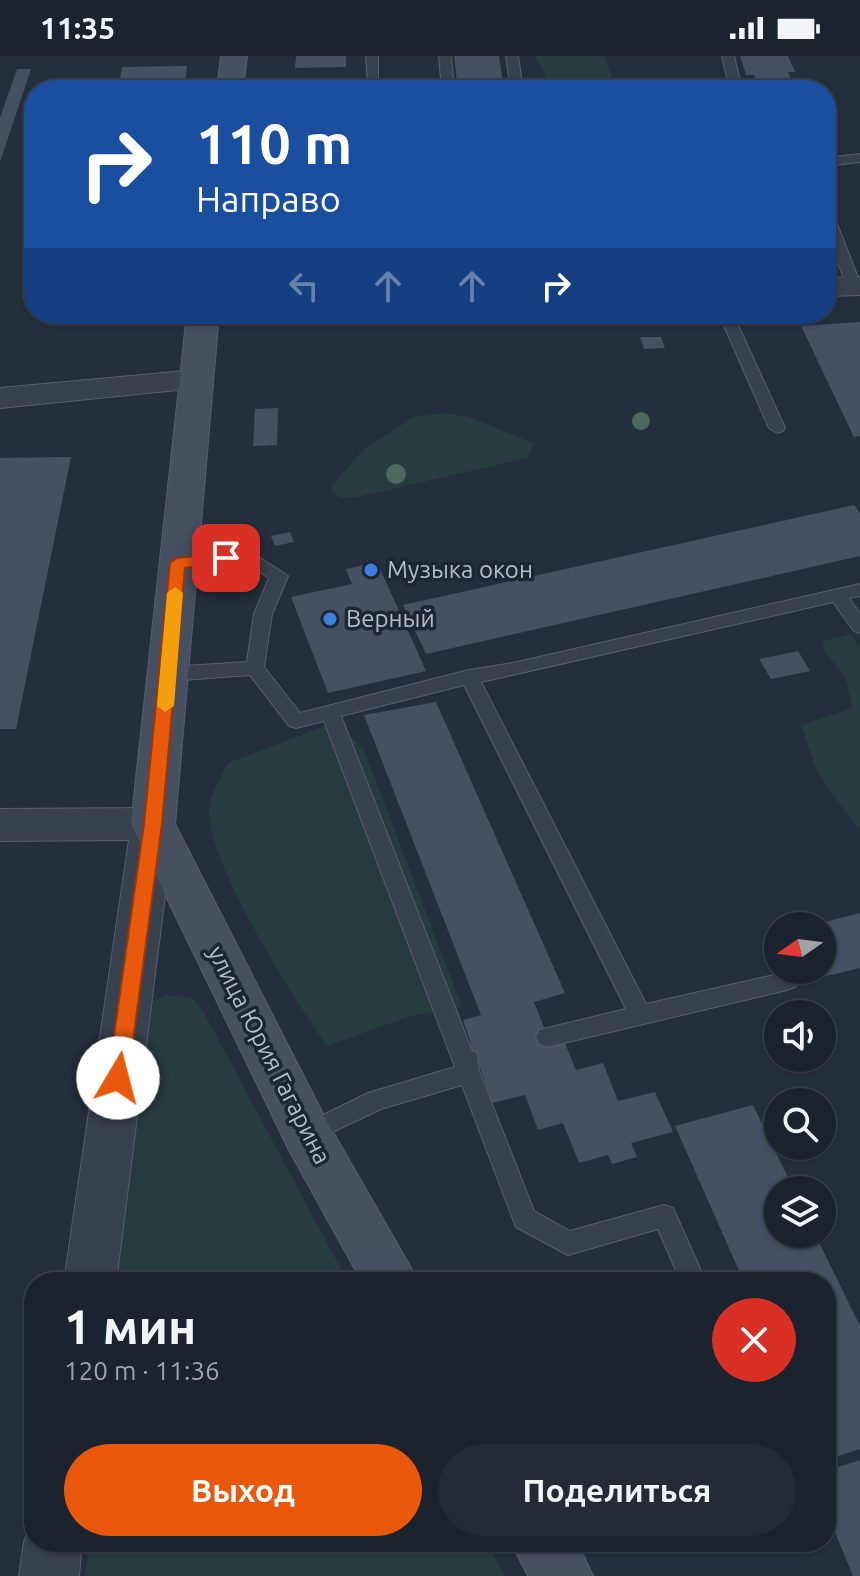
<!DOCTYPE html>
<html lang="ru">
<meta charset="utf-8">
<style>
body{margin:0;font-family:Ubuntu,sans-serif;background:#242b36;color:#f1f3f6;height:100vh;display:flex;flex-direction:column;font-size:30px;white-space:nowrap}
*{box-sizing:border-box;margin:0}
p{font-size:26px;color:#a0a4aa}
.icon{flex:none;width:44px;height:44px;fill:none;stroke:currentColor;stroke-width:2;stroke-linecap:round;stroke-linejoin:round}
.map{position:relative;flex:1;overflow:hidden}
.panel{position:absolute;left:24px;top:1216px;width:812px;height:280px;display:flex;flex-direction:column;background:#1b232e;border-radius:32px;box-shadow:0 2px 6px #0004,0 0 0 2px #39404a}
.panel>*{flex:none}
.guide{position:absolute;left:24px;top:24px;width:812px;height:244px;border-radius:32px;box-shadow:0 2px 6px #0004,0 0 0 2px #39404a;background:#1a4fa0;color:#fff;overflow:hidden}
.needle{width:52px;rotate:256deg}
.buttons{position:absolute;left:764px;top:856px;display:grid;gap:16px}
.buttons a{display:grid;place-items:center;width:72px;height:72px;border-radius:50%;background:#1b232e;box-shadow:0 2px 6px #0004,0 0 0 2px #39404a;font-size:40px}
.pin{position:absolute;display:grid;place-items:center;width:68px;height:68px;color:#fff;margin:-34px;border-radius:16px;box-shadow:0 4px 12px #0006}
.me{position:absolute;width:88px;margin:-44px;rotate:8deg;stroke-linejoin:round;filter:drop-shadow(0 0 6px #0008)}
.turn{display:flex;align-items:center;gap:28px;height:168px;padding:0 40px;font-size:36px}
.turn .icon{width:104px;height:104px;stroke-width:2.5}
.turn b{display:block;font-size:56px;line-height:68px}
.lanes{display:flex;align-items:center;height:76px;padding:0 40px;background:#0003;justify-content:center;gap:40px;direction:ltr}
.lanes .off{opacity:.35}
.round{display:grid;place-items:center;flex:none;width:84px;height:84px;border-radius:42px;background:#242b36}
.summary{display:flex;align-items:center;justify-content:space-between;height:136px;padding:0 40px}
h1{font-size:48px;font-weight:600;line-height:60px}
.button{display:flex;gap:16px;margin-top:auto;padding:16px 40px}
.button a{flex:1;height:92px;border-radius:48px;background:#ea580c;color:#fff;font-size:32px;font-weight:600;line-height:92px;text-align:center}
.button a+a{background:#242b36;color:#f1f3f6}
.status{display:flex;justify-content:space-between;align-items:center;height:56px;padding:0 40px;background:#1b232e;direction:ltr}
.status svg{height:22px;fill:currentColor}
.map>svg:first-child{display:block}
</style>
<div class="status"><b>11:35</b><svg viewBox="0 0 49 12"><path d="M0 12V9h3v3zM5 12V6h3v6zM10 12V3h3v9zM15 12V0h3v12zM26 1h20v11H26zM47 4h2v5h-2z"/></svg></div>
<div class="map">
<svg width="860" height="1520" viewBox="0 0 860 1520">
<rect width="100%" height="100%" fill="#242f3e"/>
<path fill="#263c3f" d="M534 0H604L617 34H545V18Z
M446 357 469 361 533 387 528 402 357 441 339 442 330 432 364 393 414 361Z
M851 578 860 592V776L817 716 801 669 853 652 845 622 824 594 822 585Z
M336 666 364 694 462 951 410 960 327 990C295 945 206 805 209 753 210 739 222 720 228 707Z
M167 939 192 942 203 955 348 1226H115L148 947Z
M89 1486H487L505 1520H85Z"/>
<path fill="#455162" d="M296 0H346V11L295 12Z
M454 0H499L504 34H458Z
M740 0H788L795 16H788L795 34H759L754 19H746Z
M187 10 184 34H118L122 11Z
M17 13H31L0 106V62Z
M860 266V380L854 381 801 270Z
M640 281H661L665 292 644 293Z
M278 352 277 389 253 390 255 353Z
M71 401 16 673H0V402Z
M854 449 860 457V500L426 598 403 549Z
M290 476 294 486 275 490 271 480Z
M377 506 426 615 328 637 291 541 352 528 346 513Z
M798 595 810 615 771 623 759 603Z
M436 646 565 937 534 946 548 982 561 978 576 1014 603 1007 618 1045 655 1036 673 1076 631 1087 637 1101 612 1108 608 1099 579 1107 563 1067 538 1074 525 1039 492 1047 479 1009 471 1011 463 989 471 987 463 964 481 959 364 659Z
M860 857V912L818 922 814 914H822V870L813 869Z
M753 1049 794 1134H778V1178H815L860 1270V1393L826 1404V1226H744L675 1070Z
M860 1404V1520H853L826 1454V1415Z"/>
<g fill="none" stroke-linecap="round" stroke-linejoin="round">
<defs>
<path id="lane" d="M366 0H378V30L368 27Z
M439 0H451L454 34H442Z
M506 0H518L523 34H511Z
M722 0H734L742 34H730Z
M860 98V106L826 110V102Z
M826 153 833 157 860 227 859 233 854 234 847 230 826 175Z
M719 258H733L785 372 783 375 777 377 769 372Z
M251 496 288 520 272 558 264 611 300 657 469 614 513 607 860 528V540L849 542 860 558V577L854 575 833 546 481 626 646 948 787 916 795 919 798 925 795 931 787 934 547 991 539 988 536 981 539 974 626 953 464 629 341 660 472 995 477 997 479 1015 534 1155 570 1175 664 1149 673 1152 706 1226H681L658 1173 568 1199 516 1171 462 1029 381 1053 307 1088 299 1085 295 1078 299 1071 368 1037 455 1011 324 665 296 672 289 670 250 619 169 625 160 618 169 611 247 606 254 558 269 522 248 508 177 513 168 507 177 501Z"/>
<path id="street" d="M860 221V239L826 240V222Z
M196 314 207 317 212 324 207 331 0 352V332Z
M153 752 168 757 174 768 116 1226H64L129 784 0 785V753Z
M32 1465 34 1486H82L79 1520H19L24 1486Z"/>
<path id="secondary" d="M221 0H247L243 34H217Z
M187 258H219L175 768 325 1062 419 1226H362L289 1094 131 768Z
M511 1486H577L593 1520H528Z"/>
</defs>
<use href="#lane" stroke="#565f6c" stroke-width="2"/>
<use href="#street" stroke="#565f6c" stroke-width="2"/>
<use href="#secondary" stroke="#565f6c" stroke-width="2"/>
<use href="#lane" fill="#38414e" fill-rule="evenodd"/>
<use href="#street" fill="#38414e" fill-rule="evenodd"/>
<use href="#secondary" fill="#465061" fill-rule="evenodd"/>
</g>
<g fill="#4b6a5d">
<circle cx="641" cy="365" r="9"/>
<circle cx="396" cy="418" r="10"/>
</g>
<path fill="#ea580c" stroke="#983908" stroke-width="2" d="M226 497 234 502 232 506 185 512 162 768 128 1022 125 1028 118 1031 111 1028 108 1022 144 768 170 507 177 502Z"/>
<path fill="#f59e0b" d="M175 531 183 537 174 650 165 656 157 650 167 537Z"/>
<g fill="#3f7fe0" stroke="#1d2633" stroke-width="3">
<circle cx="371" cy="514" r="8"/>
<circle cx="330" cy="563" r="8"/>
</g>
<g text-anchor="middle" stroke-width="7" stroke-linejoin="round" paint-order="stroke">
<g font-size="24" fill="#b4bcc9" stroke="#1d2633" text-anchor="start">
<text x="387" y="522">Музыка окон</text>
<text x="346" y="571">Верный</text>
</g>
<g font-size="24" fill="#b4bcc9" stroke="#1d2633">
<text transform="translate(269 999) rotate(63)" y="8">улица Юрия Гагарина</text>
</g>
</g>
</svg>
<div class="buttons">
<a><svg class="needle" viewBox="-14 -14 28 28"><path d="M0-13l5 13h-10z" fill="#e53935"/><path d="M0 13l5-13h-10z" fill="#a0a4aa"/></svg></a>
<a><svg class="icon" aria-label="sound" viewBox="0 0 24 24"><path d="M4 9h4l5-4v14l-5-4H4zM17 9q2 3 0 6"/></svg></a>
<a><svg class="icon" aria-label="search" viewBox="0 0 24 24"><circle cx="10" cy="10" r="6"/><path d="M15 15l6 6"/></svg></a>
<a><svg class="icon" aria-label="layers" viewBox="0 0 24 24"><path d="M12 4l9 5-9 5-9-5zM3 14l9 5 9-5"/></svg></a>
</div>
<div class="pin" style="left:226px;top:502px;background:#d93025"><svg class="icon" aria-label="arrive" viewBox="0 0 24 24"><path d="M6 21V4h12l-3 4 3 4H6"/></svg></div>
<svg class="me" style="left:118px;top:1022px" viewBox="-20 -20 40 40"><circle r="19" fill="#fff"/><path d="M0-13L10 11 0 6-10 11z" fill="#ea580c"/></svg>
<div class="guide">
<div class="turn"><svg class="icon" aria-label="right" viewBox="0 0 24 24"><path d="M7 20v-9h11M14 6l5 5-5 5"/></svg><div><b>110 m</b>Направо</div></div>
<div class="lanes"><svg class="icon off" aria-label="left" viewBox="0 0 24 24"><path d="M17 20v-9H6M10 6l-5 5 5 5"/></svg><svg class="icon off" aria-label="ahead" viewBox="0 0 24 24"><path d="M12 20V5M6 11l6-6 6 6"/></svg><svg class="icon off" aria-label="ahead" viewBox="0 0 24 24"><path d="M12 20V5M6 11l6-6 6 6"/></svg><svg class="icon" aria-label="right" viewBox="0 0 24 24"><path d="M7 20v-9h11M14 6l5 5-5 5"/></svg></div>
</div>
<section class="panel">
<div class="summary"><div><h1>1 мин</h1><p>120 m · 11:36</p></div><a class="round" style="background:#d93025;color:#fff"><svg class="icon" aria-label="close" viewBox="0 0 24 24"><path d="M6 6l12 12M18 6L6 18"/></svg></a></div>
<div class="button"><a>Выход</a><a>Поделиться</a></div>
</section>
</div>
